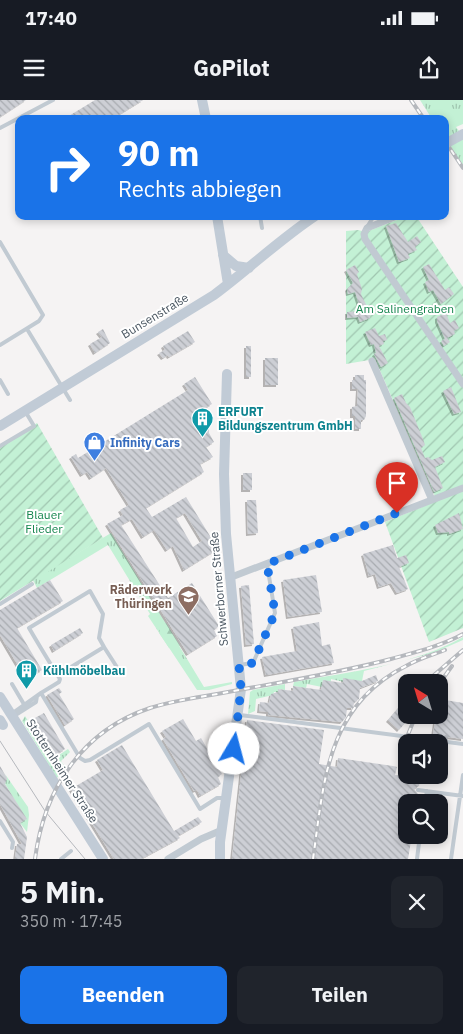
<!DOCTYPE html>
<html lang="de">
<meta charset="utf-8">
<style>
body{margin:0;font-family:"IBM Plex Sans",sans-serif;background:#20242c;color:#f1f3f6;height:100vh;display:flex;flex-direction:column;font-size:19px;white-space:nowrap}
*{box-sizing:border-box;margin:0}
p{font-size:16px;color:#9ea1a6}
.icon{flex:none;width:28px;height:28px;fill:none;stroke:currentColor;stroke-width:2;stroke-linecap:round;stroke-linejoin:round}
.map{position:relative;height:759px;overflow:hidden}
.side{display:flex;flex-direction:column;background:#171b24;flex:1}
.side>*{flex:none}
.guide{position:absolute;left:15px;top:15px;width:434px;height:105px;border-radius:10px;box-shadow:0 2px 8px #0003;background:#1a73e8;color:#fff;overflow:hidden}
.needle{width:32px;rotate:322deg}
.tools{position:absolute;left:398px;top:574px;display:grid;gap:10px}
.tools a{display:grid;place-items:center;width:50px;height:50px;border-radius:10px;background:#171b24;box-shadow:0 2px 8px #0003;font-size:25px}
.pin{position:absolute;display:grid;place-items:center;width:42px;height:42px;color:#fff;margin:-51px -21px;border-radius:50% 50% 50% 0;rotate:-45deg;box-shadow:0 0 5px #0007}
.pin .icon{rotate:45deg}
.me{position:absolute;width:55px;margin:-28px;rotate:8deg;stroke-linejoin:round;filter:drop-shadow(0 0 4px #0008)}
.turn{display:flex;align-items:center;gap:18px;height:105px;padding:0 20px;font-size:22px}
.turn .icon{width:65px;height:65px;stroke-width:2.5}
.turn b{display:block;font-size:35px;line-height:42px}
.round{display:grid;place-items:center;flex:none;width:52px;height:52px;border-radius:10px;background:#20242c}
.overview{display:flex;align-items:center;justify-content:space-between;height:85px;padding:0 20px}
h1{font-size:30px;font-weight:700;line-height:38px}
.button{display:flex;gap:10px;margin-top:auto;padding:10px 20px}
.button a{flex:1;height:58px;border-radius:10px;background:#1a73e8;color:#fff;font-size:20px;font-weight:700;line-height:58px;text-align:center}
.button a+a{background:#20242c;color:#f1f3f6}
.status{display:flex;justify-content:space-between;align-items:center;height:35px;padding:0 25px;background:#171b24;direction:ltr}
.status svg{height:14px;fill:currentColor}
header{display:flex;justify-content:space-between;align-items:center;height:65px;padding:0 20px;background:#171b24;font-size:22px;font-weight:700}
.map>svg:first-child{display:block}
</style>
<div class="status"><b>17:40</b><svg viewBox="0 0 49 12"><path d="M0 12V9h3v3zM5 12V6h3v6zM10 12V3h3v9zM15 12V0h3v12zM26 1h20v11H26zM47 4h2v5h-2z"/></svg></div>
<header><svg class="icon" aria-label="menu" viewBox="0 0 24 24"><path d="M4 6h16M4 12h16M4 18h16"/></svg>GoPilot<svg class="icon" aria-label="share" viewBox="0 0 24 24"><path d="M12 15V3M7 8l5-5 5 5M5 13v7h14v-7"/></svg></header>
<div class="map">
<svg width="463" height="759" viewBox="0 0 463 759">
<defs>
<pattern id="grass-tufts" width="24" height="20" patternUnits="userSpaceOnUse" patternTransform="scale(1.25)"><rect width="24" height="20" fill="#c3f1d5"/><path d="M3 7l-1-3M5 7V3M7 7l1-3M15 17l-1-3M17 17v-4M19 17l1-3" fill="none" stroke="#a0c6b0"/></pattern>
<pattern id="forest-firs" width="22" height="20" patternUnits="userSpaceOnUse" patternTransform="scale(1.25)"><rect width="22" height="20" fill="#c3f1d5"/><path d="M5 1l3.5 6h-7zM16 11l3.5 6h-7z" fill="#a0c6b0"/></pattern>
<pattern id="garden-furrows" width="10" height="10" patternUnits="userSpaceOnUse" patternTransform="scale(1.25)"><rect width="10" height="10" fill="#c3f1d5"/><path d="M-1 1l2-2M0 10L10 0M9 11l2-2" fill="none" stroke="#a0c6b0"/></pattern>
<pattern id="building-back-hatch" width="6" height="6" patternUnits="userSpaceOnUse" patternTransform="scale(1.25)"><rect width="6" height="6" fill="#cdcfd5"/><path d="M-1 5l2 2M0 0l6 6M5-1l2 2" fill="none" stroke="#a8abb0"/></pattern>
<filter id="shadow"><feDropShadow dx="-2" dy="2" stdDeviation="0" flood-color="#0004"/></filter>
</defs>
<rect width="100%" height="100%" fill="#f5f3f3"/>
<path fill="url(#grass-tufts)" d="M420 0H463V24L456 27 463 36V65L445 38V19H432Z
M111 433 204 587 232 582V584L209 590H197L148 516 150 514 108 445 37 488 33 480Z
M463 537V540L433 553 364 571 361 586 331 579V582L323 580 322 587 307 584 306 588 293 586 294 582C348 572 415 565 463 537Z
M285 584V590L279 589 278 592H274L273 595 256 599 255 611 248 614 250 592 253 590Z
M25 616 38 636 42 634 56 657 68 649 70 652 61 661 65 667 57 678 22 621Z
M5 674 28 707 29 715 27 732 20 723 26 719 4 682 7 679Z"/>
<path fill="url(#forest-firs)" d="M166 523 180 546 174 549 169 548 159 533 161 524Z"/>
<path fill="url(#garden-furrows)" d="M407 116H416L463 187V528L429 542 385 422 437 401 375 259 346 264V131L358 130 366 132Z
M37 323 103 438 0 501V346Z"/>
<path fill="url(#building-back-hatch)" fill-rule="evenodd" filter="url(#shadow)" d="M0 0H26L0 17Z
M95 0H143L112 19H64Z
M396 123 408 142 417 136 421 142 415 147 417 150 408 154 410 158 399 162 386 126Z
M429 164 445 190 449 187 454 194 441 204 433 190 429 192 425 182 429 180 423 167Z
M355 165 359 172 357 174 362 189 361 194 370 213V218L360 222 358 217 347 218V212L361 211 355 192 348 194 347 189 353 183 346 170Z
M446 213 450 223 455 220 459 228 454 231 455 234 447 238 450 242 444 246 441 241 445 239 437 221V217Z
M375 228 379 236 385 234 387 240 383 241 384 244 379 246 388 263 381 267 374 254 376 253 374 244 371 245 365 232Z
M103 229 110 243 95 253 90 244 102 237 98 232Z
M188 231 195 242 169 257 168 255 163 258 159 253 165 250 163 246Z
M246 246H251V277H246Z
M265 258H278V285H265Z
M355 275H364V280H366V316L364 320H361V329H355V316H352V307L357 306 358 289H352V280H355Z
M195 277 212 304 196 313 205 326 209 324V333L214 342 206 347 213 357 200 364 204 372 146 408 152 417 186 397 218 449 184 470 173 446 167 450 154 430 143 437 132 419 121 425 168 498 192 483 219 526 214 530 217 536 188 554 107 424 123 415 120 410 129 405 106 368 91 378 87 372 82 375 71 357 76 354 78 358 188 290 184 284ZM185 413 202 441 193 447 176 418Z
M451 287 461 312 454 314 443 291Z
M402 294 406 303 410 307 423 339 425 345 421 348 425 358 428 357 432 360 442 356 445 362 435 367 443 388 434 392 394 298Z
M243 373H252V390H243Z
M247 400H256L258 433 248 434Z
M459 413 463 429 449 434V432L438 433 435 425Z
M393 445 397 458 406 455 409 463 399 467 408 489 397 493 391 483 379 487 375 474 369 476 363 454Z
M316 475 322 512 288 517 283 480Z
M50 480 63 501 17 528 42 570 26 579 0 535V510Z
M249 485 254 544 246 545 241 486Z
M319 522 322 546 330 544 334 563 266 575 262 557 297 551 293 527Z
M80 528 83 533 54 551 51 545Z
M376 575 378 581 360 588 359 599 354 603 353 608H347L346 617 342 622 268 615V612L259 611 260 602 269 603 271 594 278 592V589L293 591V586L321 590 323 580 343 583V578L362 581Z
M59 588 62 592 59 594 74 619 65 625 47 595Z
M406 599V615H412L399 630 388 620Z
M439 599 463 603V639L433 635 436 615H439Z
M44 613 65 649 55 655 33 619Z
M183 619 196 641 201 638 222 674 218 677 221 684 200 696 197 690 194 691 163 639 166 637 162 631Z
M247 620 324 630 319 664 337 667 338 658 393 666 397 667 395 675 420 678 419 686 414 689 418 694 416 702H406V735H412L408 759H232Z
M122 645 174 731 198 717 202 722 178 736 180 738 141 759H114L71 689 103 670 97 660Z
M0 666 7 678 5 684 27 719 20 723 27 737 24 759H15L17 744H22L0 704Z"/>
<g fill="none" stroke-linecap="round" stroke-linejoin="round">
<path stroke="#c1cad2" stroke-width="4" d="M0 28 53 0
M260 116 262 128
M367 127 374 116
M0 142 43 215 39 221 0 245
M27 229 70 300
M0 280 8 294
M0 346 34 326 25 311
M0 504 32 484
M104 547 122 575
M239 565 253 563 275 513 267 464
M58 575 104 547 99 538 103 514 90 491 29 528C39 545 49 562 60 579L59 582 41 593 80 658 85 661 90 660 149 624 200 709 217 698H225
M12 584 25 606
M13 613 41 593
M240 615 463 644
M14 616 36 602 37 596
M418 690 463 696
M425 702 427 691
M0 721 13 742 12 748
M61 759 71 751
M417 759 420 735
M451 759 463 675"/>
<path stroke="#c1cad2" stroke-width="7" d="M397 116 367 128 364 134 365 139 463 284
M372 261 432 400
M229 478 463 388
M168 759 201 739 222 730"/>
<path stroke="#c1cbd6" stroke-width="10" d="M202 0 206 19
M217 116 228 184
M223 155 236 166 249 168
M0 326 214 195C249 169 279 140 315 116
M0 597 103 759
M0 620 3 625
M220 759V742L241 589 226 434 224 374 227 274"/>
<path stroke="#b5b8bd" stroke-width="1" d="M0 641 45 711 85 759"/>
<defs>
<path id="rail" d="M411 0 424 19
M445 41 463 68
M426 582 463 550
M439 584 452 566
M445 646 446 637
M400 676 407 637 416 615
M35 759C44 690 81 631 150 608 175 600 202 597 228 592 282 582 338 573 391 559 416 552 441 546 463 534
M313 759C324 682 326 606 406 566 418 559 432 555 445 550"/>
</defs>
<use href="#rail" stroke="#b5b8bd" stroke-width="4"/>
<use href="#rail" stroke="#fff" stroke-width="2" stroke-dasharray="5.5" stroke-linecap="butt"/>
<path stroke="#c1cbd6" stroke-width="10" d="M445 44 463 34"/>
</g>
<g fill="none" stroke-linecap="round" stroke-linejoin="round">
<path stroke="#1a73e8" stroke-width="9" stroke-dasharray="0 16.2" d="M234 649 241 589 239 565 253 563 275 513 267 464 397 413"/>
</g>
<defs>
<symbol id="building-pin" viewBox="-11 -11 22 30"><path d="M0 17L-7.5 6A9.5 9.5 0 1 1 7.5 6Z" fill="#0f9aa8" stroke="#fff"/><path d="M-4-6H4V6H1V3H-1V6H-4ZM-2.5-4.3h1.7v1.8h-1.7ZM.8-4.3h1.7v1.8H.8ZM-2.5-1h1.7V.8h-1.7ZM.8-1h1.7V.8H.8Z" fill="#fff"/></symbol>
<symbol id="shop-pin" viewBox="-11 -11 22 30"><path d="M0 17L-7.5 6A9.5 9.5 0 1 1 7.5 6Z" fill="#3f7fe0" stroke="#fff"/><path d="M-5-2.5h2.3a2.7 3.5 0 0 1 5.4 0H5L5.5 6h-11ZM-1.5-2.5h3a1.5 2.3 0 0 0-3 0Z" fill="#fff"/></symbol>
<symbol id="university-pin" viewBox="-11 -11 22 30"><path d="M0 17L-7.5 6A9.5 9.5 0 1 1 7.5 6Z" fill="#8d6e63" stroke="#fff"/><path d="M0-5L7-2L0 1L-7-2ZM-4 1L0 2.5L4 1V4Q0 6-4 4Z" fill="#fff"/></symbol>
</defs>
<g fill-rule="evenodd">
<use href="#building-pin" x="190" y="306" width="25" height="34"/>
<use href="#shop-pin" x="82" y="330" width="25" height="34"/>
<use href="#university-pin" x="176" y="484" width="25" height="34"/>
<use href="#building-pin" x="14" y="558" width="25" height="34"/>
</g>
<g text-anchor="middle" stroke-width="4" stroke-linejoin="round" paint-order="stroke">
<g font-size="12" fill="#17864f" stroke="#fff">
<text x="405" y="213">Am Salinengraben</text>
<text x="44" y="419">Blauer<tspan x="44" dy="14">Flieder</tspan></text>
</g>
<g font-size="12" fill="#4a5661" stroke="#fff">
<text transform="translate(155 216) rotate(-31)" y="4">Bunsenstraße</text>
<text transform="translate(219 489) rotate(-95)" y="4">Schwerborner Straße</text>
<text transform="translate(62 671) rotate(57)" y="4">Stotternheimer Straße</text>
</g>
<g font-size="12" font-weight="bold" fill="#0d838f" stroke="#fff" text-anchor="start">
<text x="218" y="316">ERFURT<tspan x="218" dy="14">Bildungszentrum GmbH</tspan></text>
<text x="43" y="575">Kühlmöbelbau</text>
</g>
<g font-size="12" font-weight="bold" fill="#366cbe" stroke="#fff" text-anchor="start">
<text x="110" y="347">Infinity Cars</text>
</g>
<g font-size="12" font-weight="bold" fill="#785e54" stroke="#fff" text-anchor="end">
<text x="172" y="494">Räderwerk<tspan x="172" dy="14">Thüringen</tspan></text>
</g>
</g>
</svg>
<div class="tools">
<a><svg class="needle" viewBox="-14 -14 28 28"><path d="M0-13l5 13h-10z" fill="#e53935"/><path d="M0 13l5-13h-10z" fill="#9ea1a6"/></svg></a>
<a><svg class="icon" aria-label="sound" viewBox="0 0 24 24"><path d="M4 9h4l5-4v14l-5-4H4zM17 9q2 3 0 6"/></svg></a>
<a><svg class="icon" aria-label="search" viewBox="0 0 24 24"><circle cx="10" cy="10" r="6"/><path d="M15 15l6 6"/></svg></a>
</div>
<div class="pin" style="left:397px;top:413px;background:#d93025"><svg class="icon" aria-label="arrive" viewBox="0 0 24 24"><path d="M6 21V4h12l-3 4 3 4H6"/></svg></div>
<svg class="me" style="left:234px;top:649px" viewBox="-20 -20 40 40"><circle r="19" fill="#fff"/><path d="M0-13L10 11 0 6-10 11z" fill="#1a73e8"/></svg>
<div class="guide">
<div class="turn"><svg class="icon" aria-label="right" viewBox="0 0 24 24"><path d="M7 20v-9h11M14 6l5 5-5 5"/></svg><div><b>90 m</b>Rechts abbiegen</div></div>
</div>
</div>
<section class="side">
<div class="overview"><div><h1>5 Min.</h1><p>350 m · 17:45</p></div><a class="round"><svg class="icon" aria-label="close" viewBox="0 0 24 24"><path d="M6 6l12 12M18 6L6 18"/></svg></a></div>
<div class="button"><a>Beenden</a><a>Teilen</a></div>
</section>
